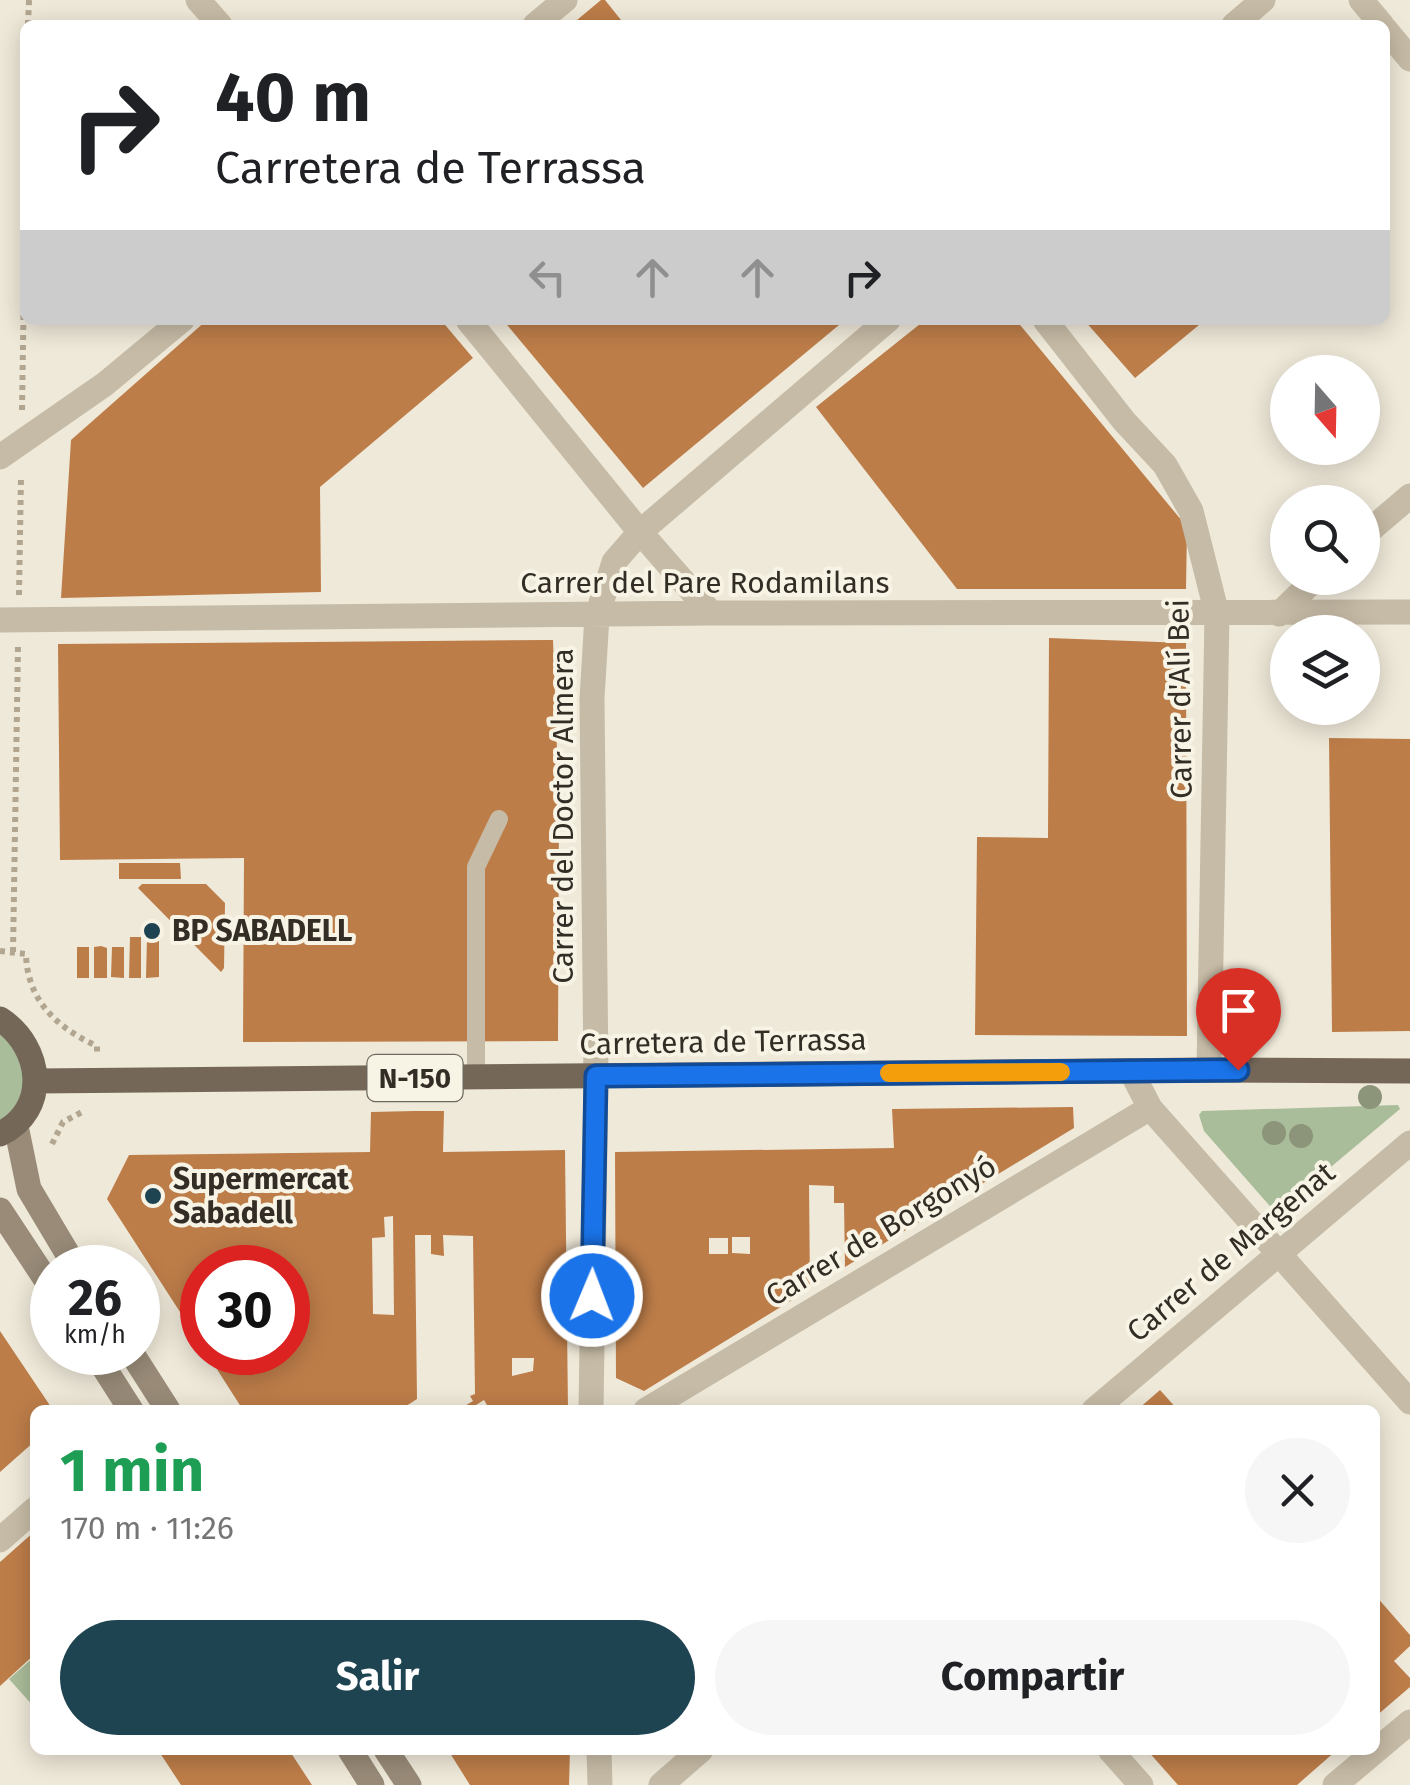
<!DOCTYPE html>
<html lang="es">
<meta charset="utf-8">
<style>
body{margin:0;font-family:"Fira Sans",sans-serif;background:#f6f6f6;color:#202124;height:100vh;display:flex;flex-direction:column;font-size:38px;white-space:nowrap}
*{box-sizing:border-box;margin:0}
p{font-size:32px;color:#757577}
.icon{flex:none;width:55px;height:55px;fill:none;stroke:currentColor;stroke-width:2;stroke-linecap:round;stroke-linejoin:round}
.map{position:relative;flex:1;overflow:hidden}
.panel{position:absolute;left:30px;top:1405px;width:1350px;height:350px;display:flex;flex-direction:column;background:#fff;border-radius:15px;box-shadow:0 5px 25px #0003}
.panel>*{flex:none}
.hud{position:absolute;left:20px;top:20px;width:1370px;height:305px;border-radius:15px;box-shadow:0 5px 25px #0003;background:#fff;color:#202124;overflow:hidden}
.needle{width:65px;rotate:160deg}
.fabs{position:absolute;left:1270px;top:355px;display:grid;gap:20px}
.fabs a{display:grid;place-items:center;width:110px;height:110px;border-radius:50%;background:#fff;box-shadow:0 5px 25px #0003;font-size:50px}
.speed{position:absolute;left:30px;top:1245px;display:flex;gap:20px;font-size:50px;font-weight:700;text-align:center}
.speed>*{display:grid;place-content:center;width:130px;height:130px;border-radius:50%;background:#fff;box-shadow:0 5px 25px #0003;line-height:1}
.speed small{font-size:25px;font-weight:400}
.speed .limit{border:15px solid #d22;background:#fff;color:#111}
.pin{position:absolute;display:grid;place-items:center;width:85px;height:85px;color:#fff;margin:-102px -42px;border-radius:50% 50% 50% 0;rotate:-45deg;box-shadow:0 0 10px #0007}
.pin .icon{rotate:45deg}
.me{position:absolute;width:110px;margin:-55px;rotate:1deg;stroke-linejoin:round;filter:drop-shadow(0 0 8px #0008)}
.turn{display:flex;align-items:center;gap:35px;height:210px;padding:0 30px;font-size:45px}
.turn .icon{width:130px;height:130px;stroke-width:2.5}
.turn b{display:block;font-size:70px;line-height:85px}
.lanes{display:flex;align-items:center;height:95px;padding:0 30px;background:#0003;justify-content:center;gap:50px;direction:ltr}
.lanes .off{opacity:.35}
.round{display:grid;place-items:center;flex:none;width:105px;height:105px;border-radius:52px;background:#f6f6f6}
.overview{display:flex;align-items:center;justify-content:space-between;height:170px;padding:0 30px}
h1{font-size:60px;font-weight:700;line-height:75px;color:#1e9e55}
.cta{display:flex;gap:20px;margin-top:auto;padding:20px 30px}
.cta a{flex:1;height:115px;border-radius:60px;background:#1f4451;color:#fff;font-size:40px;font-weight:700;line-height:115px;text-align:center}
.cta a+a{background:#f6f6f6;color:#202124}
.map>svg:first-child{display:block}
</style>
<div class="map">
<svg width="1410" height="1785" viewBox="0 0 1410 1785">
<rect width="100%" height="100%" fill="#efe9d9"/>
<path fill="#aabd9a" d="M0 1012 40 1070 0 1130Z
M1398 1105 1400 1109 1276 1213 1204 1131 1199 1115 1202 1111Z
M35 1656V1708L9 1679Z"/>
<path fill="#bd7d49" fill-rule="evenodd" d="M601 0H605L625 25H571Z
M207 320H441L473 358 320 487 321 592 61 598 71 440Z
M503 320H834L839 325 643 488Z
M925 320H1016L1187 527 1186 589H957L816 407Z
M1084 320H1205L1135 378Z
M1049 638 1186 643 1187 1036 975 1035 977 837 1048 838Z
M553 640 559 804 558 1041 243 1042 244 858 60 860 58 644Z
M1329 738 1410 739V1031L1332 1032Z
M119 863H180L181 879H119Z
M142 884H206L225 903 224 968 221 972 138 888Z
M130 937H141V978H129Z
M147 937H159V977L146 978Z
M101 946 107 948V978H94V947Z
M77 947H89V978H77Z
M112 947H124V978L111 977Z
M1073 1107 1074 1128 845 1267 844 1203H834V1186L809 1185 810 1289 644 1391 616 1378 615 1152 894 1148 892 1109ZM732 1237H750V1254L732 1253ZM709 1238H728V1254H709Z
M414 1111H444L443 1152 565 1150 568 1410H490L484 1400 476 1405 479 1410H458L473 1401 470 1396 475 1394 473 1236 443 1235 444 1256 431 1254V1235H415L417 1399 400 1410H243L206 1352H288V1268H202V1346L107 1199 129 1155 370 1152 371 1112ZM393 1216 394 1315 373 1314 372 1238 385 1237 384 1217ZM512 1358H534L533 1371 512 1376Z
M0 1331 53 1410H35V1441L0 1472Z
M1160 1390 1178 1410H1137Z
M35 1531V1654L0 1686V1562Z
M1375 1595 1410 1635V1646L1394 1661 1410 1678V1687L1375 1717Z
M158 1750H289L312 1785H181Z
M448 1750H570L569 1785H470Z
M1147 1750H1337L1297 1785H1178Z"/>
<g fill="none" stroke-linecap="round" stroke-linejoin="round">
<path stroke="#b2a690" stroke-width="6" stroke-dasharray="5 5" stroke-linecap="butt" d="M28 25 29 0
M22 410 25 216
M19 595 21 477
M0 951 26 954C27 1000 57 1028 97 1046V1055
M13 952 18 647
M52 1144 63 1122 82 1112"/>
<path stroke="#c6bba6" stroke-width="18" d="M476 1077V867L499 819"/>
<path stroke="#c6bba6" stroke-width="25" d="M198 0 220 25
M1361 0 1382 25
M535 25 565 0
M1234 25 1263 0
M1385 29 1410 59
M468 320 640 532 711 613
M1045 320 1124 421 1165 465 1191 511 1217 614 1209 1070
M0 457 105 384 182 320
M1362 537 1410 496
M1279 614 1316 578
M0 620 711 613 1410 612
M1131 1071 1150 1108 1410 1402
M591 1410 596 1076 592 698 597 616 614 562 640 532 888 320
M646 1410 1150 1108
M1094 1410 1410 1143
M0 1540 35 1509
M599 1750 600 1785
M1110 1750 1141 1785
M661 1785 701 1750
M1335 1785 1410 1722"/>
<path stroke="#998b78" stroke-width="25" d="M16 1126 29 1189 76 1268
M0 1210 52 1289
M94 1352 131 1410
M131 1352 168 1410
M350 1750 372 1785
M386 1750 409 1785"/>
<path stroke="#746758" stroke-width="25" d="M0 1019C43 1047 50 1110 0 1134
M36 1081 1209 1070 1410 1071"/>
</g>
<g fill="#8c947a">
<circle cx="1370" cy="1097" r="12"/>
<circle cx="1274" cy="1133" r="12"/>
<circle cx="1301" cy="1136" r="12"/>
</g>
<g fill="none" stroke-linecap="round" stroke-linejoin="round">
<defs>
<path id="route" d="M592 1296 596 1076 1238 1070"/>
</defs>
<use href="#route" stroke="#114b97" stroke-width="25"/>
<use href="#route" stroke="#1a73e8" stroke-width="18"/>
<path stroke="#f59e0b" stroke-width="18" d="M889 1073 1061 1072"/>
</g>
<g fill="#1f4451" stroke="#f7f3e5" stroke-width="4">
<circle cx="152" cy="931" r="10"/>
<circle cx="153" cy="1196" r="10"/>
</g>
<g text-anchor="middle" stroke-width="8" stroke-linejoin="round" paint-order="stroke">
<rect fill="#f7f3e5" stroke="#6e685f" stroke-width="2.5" x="367.5" y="1055" width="95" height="46" rx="8"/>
<g font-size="28" font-weight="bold" fill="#332d26">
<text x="415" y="1088">N-150</text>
</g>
<g font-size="30" fill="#332d26" stroke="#f7f3e5">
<text x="705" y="593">Carrer del Pare Rodamilans</text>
<text transform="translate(1180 699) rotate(-91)" y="10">Carrer d'Alí Bei</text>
<text transform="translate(563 816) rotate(-90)" y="10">Carrer del Doctor Almera</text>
<text transform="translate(723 1042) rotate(-1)" y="10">Carretera de Terrassa</text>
<text transform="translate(881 1231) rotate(-31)" y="10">Carrer de Borgonyó</text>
<text transform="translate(1231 1252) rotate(-40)" y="10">Carrer de Margenat</text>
</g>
<g font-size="30" font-weight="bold" fill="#332d26" stroke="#f7f3e5" text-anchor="start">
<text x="172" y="941">BP SABADELL</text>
<text x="173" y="1189">Supermercat<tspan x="173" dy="34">Sabadell</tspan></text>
</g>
</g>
</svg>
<div class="fabs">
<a><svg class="needle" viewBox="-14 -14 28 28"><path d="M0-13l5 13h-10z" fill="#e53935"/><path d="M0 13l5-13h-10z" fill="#757577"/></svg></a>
<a><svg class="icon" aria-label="search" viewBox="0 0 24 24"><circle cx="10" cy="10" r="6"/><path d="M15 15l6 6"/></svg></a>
<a><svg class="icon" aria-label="layers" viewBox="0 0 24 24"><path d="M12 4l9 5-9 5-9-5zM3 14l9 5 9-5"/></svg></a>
</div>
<div class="speed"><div>26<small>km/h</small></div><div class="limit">30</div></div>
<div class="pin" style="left:1238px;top:1070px;background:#d93025"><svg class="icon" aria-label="arrive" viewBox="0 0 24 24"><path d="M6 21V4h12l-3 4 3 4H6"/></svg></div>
<svg class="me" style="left:592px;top:1296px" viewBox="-20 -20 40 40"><circle r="17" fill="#1a73e8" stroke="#fff" stroke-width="3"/><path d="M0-11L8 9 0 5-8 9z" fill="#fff"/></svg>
<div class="hud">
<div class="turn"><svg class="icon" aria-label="right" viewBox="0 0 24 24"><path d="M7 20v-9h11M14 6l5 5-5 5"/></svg><div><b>40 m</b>Carretera de Terrassa</div></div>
<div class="lanes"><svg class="icon off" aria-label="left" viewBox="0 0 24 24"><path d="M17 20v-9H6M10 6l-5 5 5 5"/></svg><svg class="icon off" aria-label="ahead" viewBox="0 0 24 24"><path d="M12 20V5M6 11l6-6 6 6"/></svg><svg class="icon off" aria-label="ahead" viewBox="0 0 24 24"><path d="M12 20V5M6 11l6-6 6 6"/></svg><svg class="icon" aria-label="right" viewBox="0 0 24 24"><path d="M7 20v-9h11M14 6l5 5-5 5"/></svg></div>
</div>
<section class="panel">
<div class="overview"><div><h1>1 min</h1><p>170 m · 11:26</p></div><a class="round"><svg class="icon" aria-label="close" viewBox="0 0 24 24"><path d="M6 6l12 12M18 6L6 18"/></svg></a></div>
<div class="cta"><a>Salir</a><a>Compartir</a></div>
</section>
</div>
